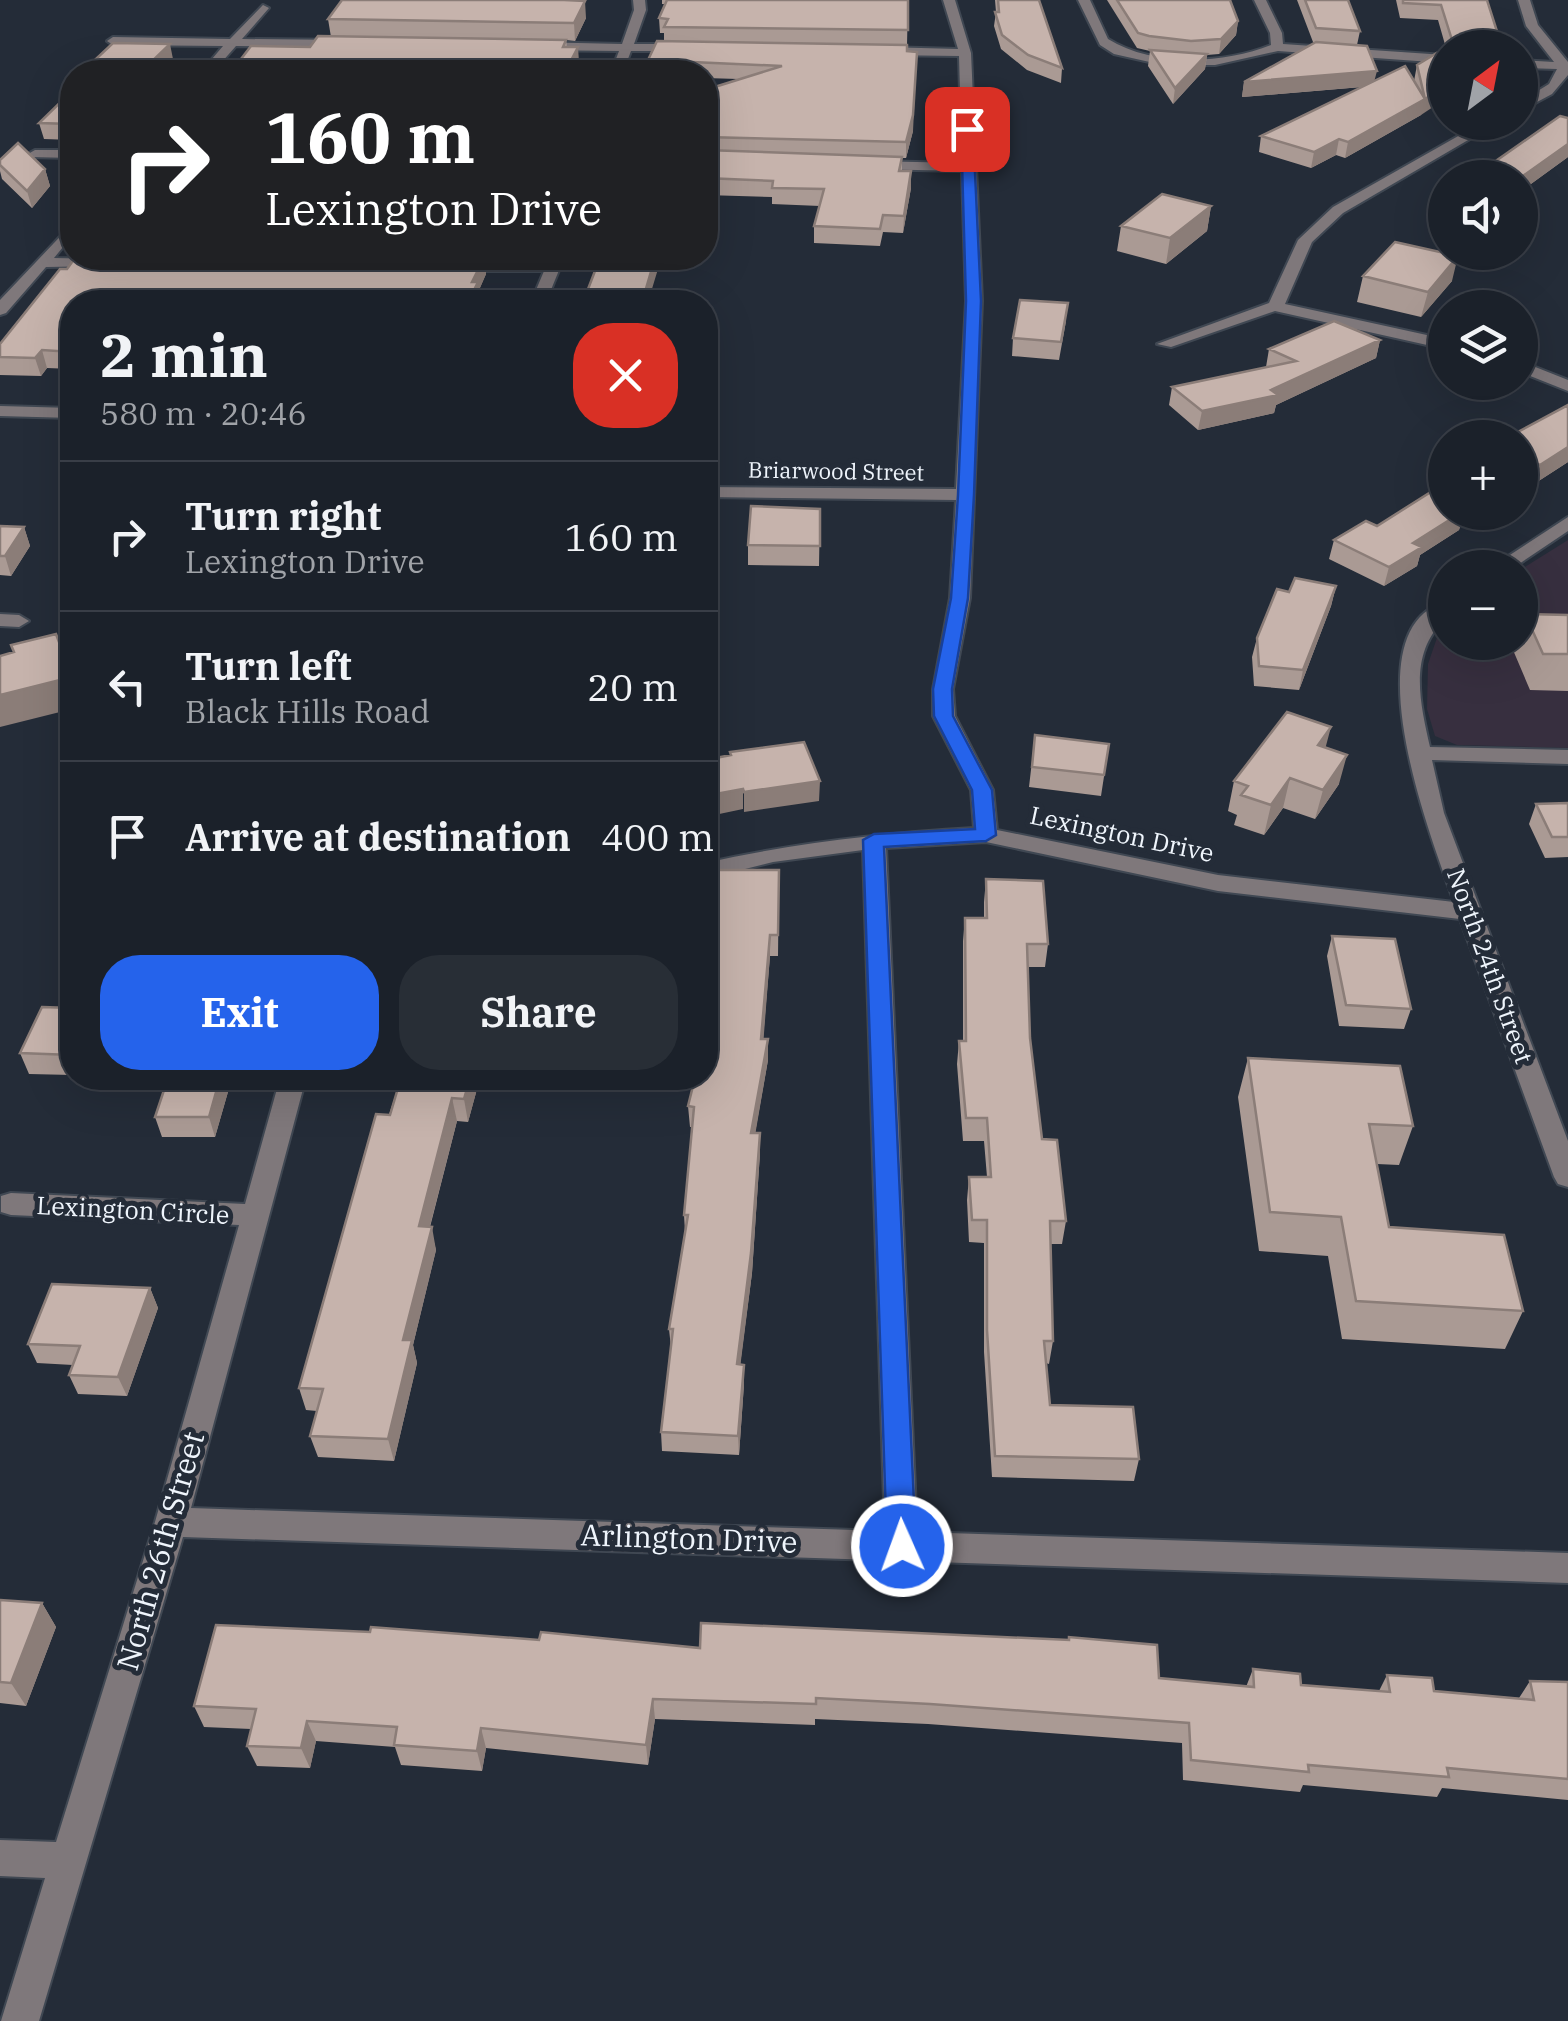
<!DOCTYPE html>
<meta charset="utf-8">
<style>
body{margin:0;font-family:"IBM Plex Serif",serif;background:#282e36;color:#f1f3f6;height:100vh;display:flex;flex-direction:column;font-size:38px;white-space:nowrap}
*{box-sizing:border-box;margin:0}
p{font-size:32px;color:#a0a3a8}
.icon{flex:none;width:55px;height:55px;fill:none;stroke:currentColor;stroke-width:2;stroke-linecap:round;stroke-linejoin:round}
.map{position:relative;flex:1;overflow:hidden}
.details{position:absolute;left:60px;top:290px;width:658px;height:800px;display:flex;flex-direction:column;background:#1b212a;border-radius:40px;box-shadow:0 10px 40px #0002,0 0 0 2px #393e47}
.details>*{flex:none}
.top-card{position:absolute;left:60px;top:60px;width:658px;height:210px;border-radius:40px;box-shadow:0 10px 40px #0002,0 0 0 2px #393e47;background:#202124;color:#fff;overflow:hidden}
.needle{width:65px;rotate:32deg}
.controls{position:absolute;left:1428px;top:30px;display:grid;gap:20px}
.controls a{display:grid;place-items:center;width:110px;height:110px;border-radius:50%;background:#1b212a;box-shadow:0 10px 40px #0002,0 0 0 2px #393e47;font-size:50px}
.pin{position:absolute;display:grid;place-items:center;width:85px;height:85px;color:#fff;margin:-42px;border-radius:20px;box-shadow:0 5px 15px #0006}
.me{position:absolute;width:110px;margin:-55px;rotate:358deg;stroke-linejoin:round;filter:drop-shadow(0 0 8px #0008)}
.turn{display:flex;align-items:center;gap:35px;height:210px;padding:0 40px;font-size:45px}
.turn .icon{width:130px;height:130px;stroke-width:2.5}
.turn b{display:block;font-size:70px;line-height:85px}
.round{display:grid;place-items:center;flex:none;width:105px;height:105px;border-radius:40px;background:#282e36}
.overview{display:flex;align-items:center;justify-content:space-between;height:170px;padding:0 40px}
h1{font-size:60px;font-weight:700;line-height:75px}
.primary-button{display:flex;gap:20px;margin-top:auto;padding:20px 40px}
.primary-button a{flex:1;height:115px;border-radius:40px;background:#2563eb;color:#fff;font-size:40px;font-weight:700;line-height:115px;text-align:center}
.primary-button a+a{background:#282e36;color:#f1f3f6}
ul{padding:0;list-style:none}
li{display:flex;align-items:center;gap:30px;height:150px;padding:0 40px;border-top:2px solid #393e47}
li div{flex:1}
li b{display:block;font-size:38px}
li em{font-style:normal}
.map>svg:first-child{display:block}
</style>
<div class="map">
<svg width="1568" height="2021" viewBox="0 0 1568 2021">
<rect width="100%" height="100%" fill="#242c38"/>
<path fill="#372f3f" d="M1568 540V748L1457 745 1435 736 1427 709 1428 664 1440 629 1445 624V642H1520V570Z"/>
<g fill="none" stroke-linecap="round" stroke-linejoin="round">
<defs>
<path id="minor" d="M633 0H645L646 10 634 44H688L692 51H631L623 72H611L619 51 533 50 527 46 533 42 622 44 634 10Z
M943 0H955L971 53 982 301 970 598 953 689 955 716 993 790 997 830 1218 875 1454 902C1433 843 1349 630 1445 602V619C1408 654 1420 702 1430 747L1568 750V764L1432 760 1444 813 1568 1141V1187L1558 1184 1554 1177 1460 919 1218 891 986 842 886 848 917 1532 1568 1553V1583L183 1537 39 2021H1L45 1878 0 1876V1840L56 1842 155 1522 239 1225 11 1215 1 1212V1196L11 1193 245 1204 280 1078H306L191 1508 885 1531 863 850 773 862 705 879V863C794 843 883 833 974 828L971 790 933 716V689L950 598 956 500 705 497V487L956 489 966 301 962 171 870 169 863 165 870 161 962 163 959 56 883 55 877 51 883 47 958 49Z
M1078 0H1090L1108 39C1153 67 1223 64 1271 45L1270 33 1254 0H1266L1282 33 1283 44 1445 55V63L1278 51 1215 65H1163L1114 54 1100 45Z
M1518 0H1530L1538 25 1568 62V75L1552 94 1520 111V102L1549 84 1557 69 1520 68V60L1554 62 1526 26Z
M263 5 269 8 242 39 348 40 354 44 348 48 236 46 213 72H201L223 46 113 45 107 41 113 37 230 39Z
M1483 122H1499L1343 213 1312 242 1285 304 1445 339V349L1275 311 1171 347 1157 344 1269 303 1298 240 1333 207Z
M35 150H72V158L30 157 28 154Z
M72 224V236L54 258 103 259 110 263 108 266 46 267 6 313 0 315V300Z
M550 258H564L546 302H531L544 271H453L445 266 453 261 548 262Z
M1520 361 1568 380V391L1520 372Z
M0 406 72 408V418L0 416Z
M1568 517V531L1513 568H1490Z
M0 614 19 615 29 621 19 627 0 626Z"/>
</defs>
<use href="#minor" stroke="#404853" stroke-width="4"/>
<use href="#minor" fill="#7f787b" fill-rule="evenodd"/>
</g>
<path fill="#aa9a94" d="M662 0H908L907 45 913 131 906 158H902V171H911V188L903 233 883 232 880 246 814 243V226L820 206 772 204V197L705 195V90L738 79 705 78V72H648V60L664 41V33H660L659 18 665 4H662Z
M995 0H1039L1062 68 1061 83 1027 70 1001 49 994 26 996 12Z
M1107 0H1230L1238 21 1236 35 1219 54 1207 55 1205 69 1173 104 1148 66 1150 51 1137 48Z
M1297 0H1348L1360 31 1357 45 1374 81H1414L1417 65 1445 51 1421 115 1345 158 1336 155 1311 168 1259 152 1261 136 1362 87 1242 97 1244 82 1316 42H1313Z
M1396 0H1487L1502 48H1446L1438 20 1400 18Z
M586 18 575 41 566 40 567 47 579 62 310 47 331 37 328 19Z
M72 81V140L44 139 39 123 68 96 66 88Z
M1568 157 1520 192V178H1481L1483 170Z
M0 160 45 169 50 186 32 208 2 179 0 171Z
M1211 206 1207 231 1166 264 1117 251 1121 226Z
M75 258H494H484L486 274 479 290 480 300 479 302H72V369L47 368 41 376 0 375V344L67 269Z
M1363 276 1452 281 1421 317 1357 302Z
M1066 321 1059 360 1012 356 1013 338Z
M1380 340 1376 358 1276 405 1274 413 1198 430 1169 405 1172 387 1266 367 1269 349Z
M1568 405V462L1534 484 1528 481 1520 438H1512L1514 434Z
M820 509 819 566 748 565V545Z
M1445 512H1478L1461 523 1459 530 1420 555 1417 566 1384 586 1329 559 1334 540 1377 526Z
M0 526 24 527 30 546 11 576 0 575Z
M1336 586 1331 606 1299 690 1254 686 1252 657 1257 638 1289 592Z
M1525 614 1568 615V691L1530 690 1513 650 1516 642H1520V630Z
M1035 735 1109 744 1101 796 1029 787Z
M1326 747 1339 784 1315 819 1283 808 1264 835 1234 825 1237 815 1228 811 1234 781Z
M1568 803V857L1545 858 1529 824 1536 804Z
M779 870 778 956H770L763 1039H768V1060L755 1133H760V1153L752 1273 740 1365H744V1384L739 1455 662 1451 661 1432 671 1348 669 1329 685 1232 684 1215 692 1127H690L688 1106 705 1078V951H715Z
M986 879 1048 944 1045 967H1028L1030 1038 1042 1139 1066 1221 1062 1244H1050L1053 1341 1049 1364 1046 1363 1050 1405 1139 1459 1134 1481 992 1477 984 1352V1243L969 1242 967 1200 969 1177H987L984 1141H963L957 1064 959 1041H963V941L965 918H984V902Z
M1332 936 1411 1009 1404 1029 1339 1026 1327 956Z
M72 1008V1075L29 1074 20 1053Z
M1248 1058 1413 1126 1399 1165 1377 1164 1389 1227 1523 1311 1505 1349 1342 1339 1328 1256 1259 1251 1238 1097Z
M168 1078H232L215 1137H162L155 1117Z
M401 1078H480L468 1122 457 1121 430 1227 436 1250 413 1345 417 1363 394 1461 318 1457 310 1436 317 1411 306 1410 299 1388Z
M150 1288 158 1308 127 1396 78 1394 69 1375 73 1365 37 1363 28 1344Z
M0 1600 42 1603 56 1627 26 1706 0 1703Z
M539 1640 700 1648 1159 1678 1246 1687 1253 1669 1301 1685 1379 1691 1387 1675 1434 1691 1519 1698 1530 1681 1568 1682V1800L1442 1788 1437 1797 1303 1785 1300 1792 1183 1780 1182 1743 928 1724 815 1719V1725L655 1719 648 1765 486 1748 482 1771 401 1765 395 1747 316 1741 310 1768 257 1766 247 1746 251 1729 204 1727 194 1706Z"/>
<path fill="#8b7d78" d="M585 1 586 18 575 41 574 23Z
M1238 21 1236 35 1219 54 1221 39Z
M170 44 173 59 160 72H141Z
M578 47 579 62 574 72H565Z
M917 52 913 131 906 158V142Z
M1207 54 1205 69 1173 104 1175 88Z
M1377 71 1373 86 1242 97 1244 82Z
M1445 86V99L1421 115 1425 99Z
M1425 99 1421 115 1345 158 1348 142Z
M1339 139 1336 155 1311 168 1314 152Z
M1568 144V157L1520 192V178Z
M45 169 50 186 32 208 27 191Z
M911 171V188L903 233 904 216Z
M1211 206 1207 231 1166 264 1170 238Z
M1458 256 1452 281 1421 317 1428 292Z
M484 258 486 274 479 290 480 300 479 302H468L472 282Z
M655 258H657L658 269 648 302H642Z
M308 290 311 302H305L304 299Z
M1380 340 1376 358 1276 405 1274 413 1198 430 1202 411 1271 390Z
M42 350 47 368 41 376 35 358Z
M1568 447V462L1534 484 1540 465Z
M1534 462 1528 481 1520 486V471Z
M1458 512H1478L1461 523 1459 530 1420 555 1417 566 1384 586 1389 567 1413 543Z
M24 527 30 546 11 576 5 556Z
M1336 586 1331 606 1299 690 1303 670Z
M72 677V709L0 727V695Z
M1331 727 1323 757 1318 745Z
M1347 755 1339 784 1315 819 1323 790Z
M1290 778 1283 808 1264 835 1271 805Z
M820 781 819 801 744 812V792Z
M743 789V809L705 817V796Z
M770 935V956L762 1059 761 1039Z
M768 1039V1060L752 1153 751 1133Z
M220 1078H232L215 1137 209 1117Z
M470 1078H480L468 1122 464 1099Z
M452 1098 457 1121 424 1249 419 1226Z
M760 1133V1153L752 1273 738 1384 737 1364Z
M432 1227 436 1250 413 1345 417 1363 394 1461 388 1439 403 1340Z
M150 1288 158 1308 127 1396 118 1377Z
M744 1365V1384L739 1455 738 1436Z
M42 1603 56 1627 26 1706 11 1683Z
M653 1699 655 1719 648 1765 646 1745Z
M307 1721 316 1741 310 1768 301 1748Z
M481 1728 486 1748 482 1771 477 1751Z"/>
<path fill="#c6b3ac" stroke="#8b7d78" stroke-width="2.5" d="M342 0H564L585 1 574 23 328 19Z
M667 0H908V30L664 27 668 19 659 18Z
M998 0H1039L1062 68 1028 55 1002 35 995 12H999Z
M1117 0H1230L1238 21 1221 39 1191 41 1149 36 1138 33Z
M1305 0H1348L1360 31 1316 28Z
M1403 0H1487L1502 47 1451 48 1452 40 1441 5 1403 3Z
M318 36 566 40 563 47H578L565 72H231L251 46 310 47Z
M657 41 907 45V51L917 52 913 115 906 142 706 137 710 125 705 123V90L782 66 648 60Z
M1316 42 1367 46 1377 71 1244 82Z
M113 43 170 44 141 72H82Z
M1150 50 1207 54 1175 88Z
M1440 51H1445V86L1425 99 1417 65Z
M1405 66 1425 99 1348 142 1339 139 1314 152 1261 136Z
M72 91V124L39 123Z
M1560 116 1568 118V144L1520 178 1483 170Z
M18 143 45 169 27 191 0 165V160Z
M705 150 902 157 899 171H911L904 216 883 215 880 229 814 226 824 189 772 188 773 181 705 178Z
M1162 194 1211 206 1170 238 1121 226Z
M1395 242 1458 256 1428 292 1363 276Z
M75 258H484L472 282H478L468 302H407L412 291 308 290 304 299H298L296 302H72V352L42 350 35 358 0 357V344L60 269H67Z
M600 258H655L642 302H583Z
M1020 300 1068 303 1061 342 1013 338Z
M1334 321 1380 340 1271 390 1278 395 1202 411 1172 387 1296 361 1269 349Z
M1568 405V447L1540 465 1534 462 1520 471V438L1514 434Z
M1445 483V512H1462L1413 543 1422 547 1389 567 1334 540 1366 521 1377 526Z
M751 506 820 509V546L748 545Z
M0 526 24 527 5 556H0Z
M1295 578 1336 586 1303 670 1259 666 1257 638 1277 589 1289 592Z
M1525 614 1568 615V654H1543Z
M56 634 72 677 0 695V656L14 652 11 645Z
M1287 712 1331 727 1318 745 1347 755 1323 790 1290 778 1271 805 1241 795 1248 786 1234 781Z
M1035 735 1109 744 1104 775 1032 767Z
M804 742 820 781 744 792 743 789 705 796V760L731 755 730 752Z
M1568 803V837H1552L1536 804Z
M718 870H779L778 935H770L761 1039H768L751 1133H760L751 1253 737 1364 744 1365 738 1436 661 1432 673 1329H669L688 1215H684L694 1107 688 1106 695 1078H705V1029L708 1017H705V951H715Z
M986 879 1043 881 1048 944H1027L1030 1038 1042 1139 1057 1140 1066 1221H1050L1053 1341H1044L1050 1405 1133 1407 1139 1459 995 1456 987 1330V1220H972L969 1177H991L987 1118H966L959 1041H966L965 918H987Z
M1332 936 1395 939 1411 1009 1346 1005Z
M42 1007 72 1008V1055L20 1053Z
M1248 1058 1400 1066 1413 1126 1369 1124 1389 1227 1504 1235 1523 1311 1356 1301 1341 1217 1270 1212Z
M168 1078H220L209 1117H155Z
M401 1078H470L464 1099 452 1098 419 1226 432 1227 403 1340H412L388 1439 310 1436 323 1389 299 1388 376 1114 390 1115Z
M52 1284 150 1288 118 1377 69 1375 80 1346 28 1344Z
M0 1600 42 1603 11 1683 0 1682Z
M701 1623 1069 1640V1637L1157 1645 1159 1678 1254 1687 1253 1669 1300 1674 1301 1685 1390 1692 1387 1675 1432 1678 1434 1691 1534 1700 1530 1681 1568 1682V1779L1447 1768 1449 1777 1308 1765 1309 1772 1191 1760 1189 1723 930 1704 816 1698V1704L653 1699 646 1745 481 1728 477 1751 394 1745 397 1727 307 1721 301 1748 247 1746 256 1709 194 1706 216 1625 370 1632 371 1627 539 1640 541 1632 700 1648Z"/>
<path fill="#2563eb" stroke="#184099" stroke-width="2.5" d="M967 125 973 129 981 301 974 495 968 598 952 689 953 716 992 790 996 835 986 841 884 847 916 1546 912 1555 902 1559 891 1555 887 1546 863 840 874 834 975 829 972 790 934 716 933 689 951 598 958 495 966 301 961 129Z"/>
<g text-anchor="middle" stroke-width="10" stroke-linejoin="round" paint-order="stroke">
<g font-size="22" fill="#eff5fc" stroke="#242c38">
<text transform="translate(836 471) rotate(1)" y="8">Briarwood Street</text>
</g>
<g font-size="25" fill="#eff5fc" stroke="#242c38">
<text transform="translate(1122 834) rotate(12)" y="9">Lexington Drive</text>
<text transform="translate(1490 966) rotate(70)" y="9">North 24th Street</text>
<text transform="translate(133 1210) rotate(3)" y="9">Lexington Circle</text>
</g>
<g font-size="30" fill="#eff5fc" stroke="#242c38">
<text transform="translate(689 1539) rotate(2)" y="10">Arlington Drive</text>
<text transform="translate(161 1551) rotate(-74)" y="10">North 26th Street</text>
</g>
</g>
</svg>
<div class="controls">
<a><svg class="needle" viewBox="-14 -14 28 28"><path d="M0-13l5 13h-10z" fill="#e53935"/><path d="M0 13l5-13h-10z" fill="#a0a3a8"/></svg></a>
<a><svg class="icon" aria-label="sound" viewBox="0 0 24 24"><path d="M4 9h4l5-4v14l-5-4H4zM17 9q2 3 0 6"/></svg></a>
<a><svg class="icon" aria-label="layers" viewBox="0 0 24 24"><path d="M12 4l9 5-9 5-9-5zM3 14l9 5 9-5"/></svg></a>
<a>+</a>
<a>−</a>
</div>
<div class="pin" style="left:967px;top:129px;background:#d93025"><svg class="icon" aria-label="arrive" viewBox="0 0 24 24"><path d="M6 21V4h12l-3 4 3 4H6"/></svg></div>
<svg class="me" style="left:902px;top:1546px" viewBox="-20 -20 40 40"><circle r="17" fill="#2563eb" stroke="#fff" stroke-width="3"/><path d="M0-11L8 9 0 5-8 9z" fill="#fff"/></svg>
<div class="top-card">
<div class="turn"><svg class="icon" aria-label="right" viewBox="0 0 24 24"><path d="M7 20v-9h11M14 6l5 5-5 5"/></svg><div><b>160 m</b>Lexington Drive</div></div>
</div>
<section class="details">
<div class="overview"><div><h1>2 min</h1><p>580 m · 20:46</p></div><a class="round" style="background:#d93025;color:#fff"><svg class="icon" aria-label="close" viewBox="0 0 24 24"><path d="M6 6l12 12M18 6L6 18"/></svg></a></div>
<ul>
<li><svg class="icon" aria-label="right" viewBox="0 0 24 24"><path d="M7 20v-9h11M14 6l5 5-5 5"/></svg><div><b>Turn right</b><p>Lexington Drive</p></div><em>160 m</em></li>
<li><svg class="icon" aria-label="left" viewBox="0 0 24 24"><path d="M17 20v-9H6M10 6l-5 5 5 5"/></svg><div><b>Turn left</b><p>Black Hills Road</p></div><em>20 m</em></li>
<li><svg class="icon" aria-label="arrive" viewBox="0 0 24 24"><path d="M6 21V4h12l-3 4 3 4H6"/></svg><div><b>Arrive at destination</b></div><em>400 m</em></li>
</ul>
<div class="primary-button"><a>Exit</a><a>Share</a></div>
</section>
</div>
